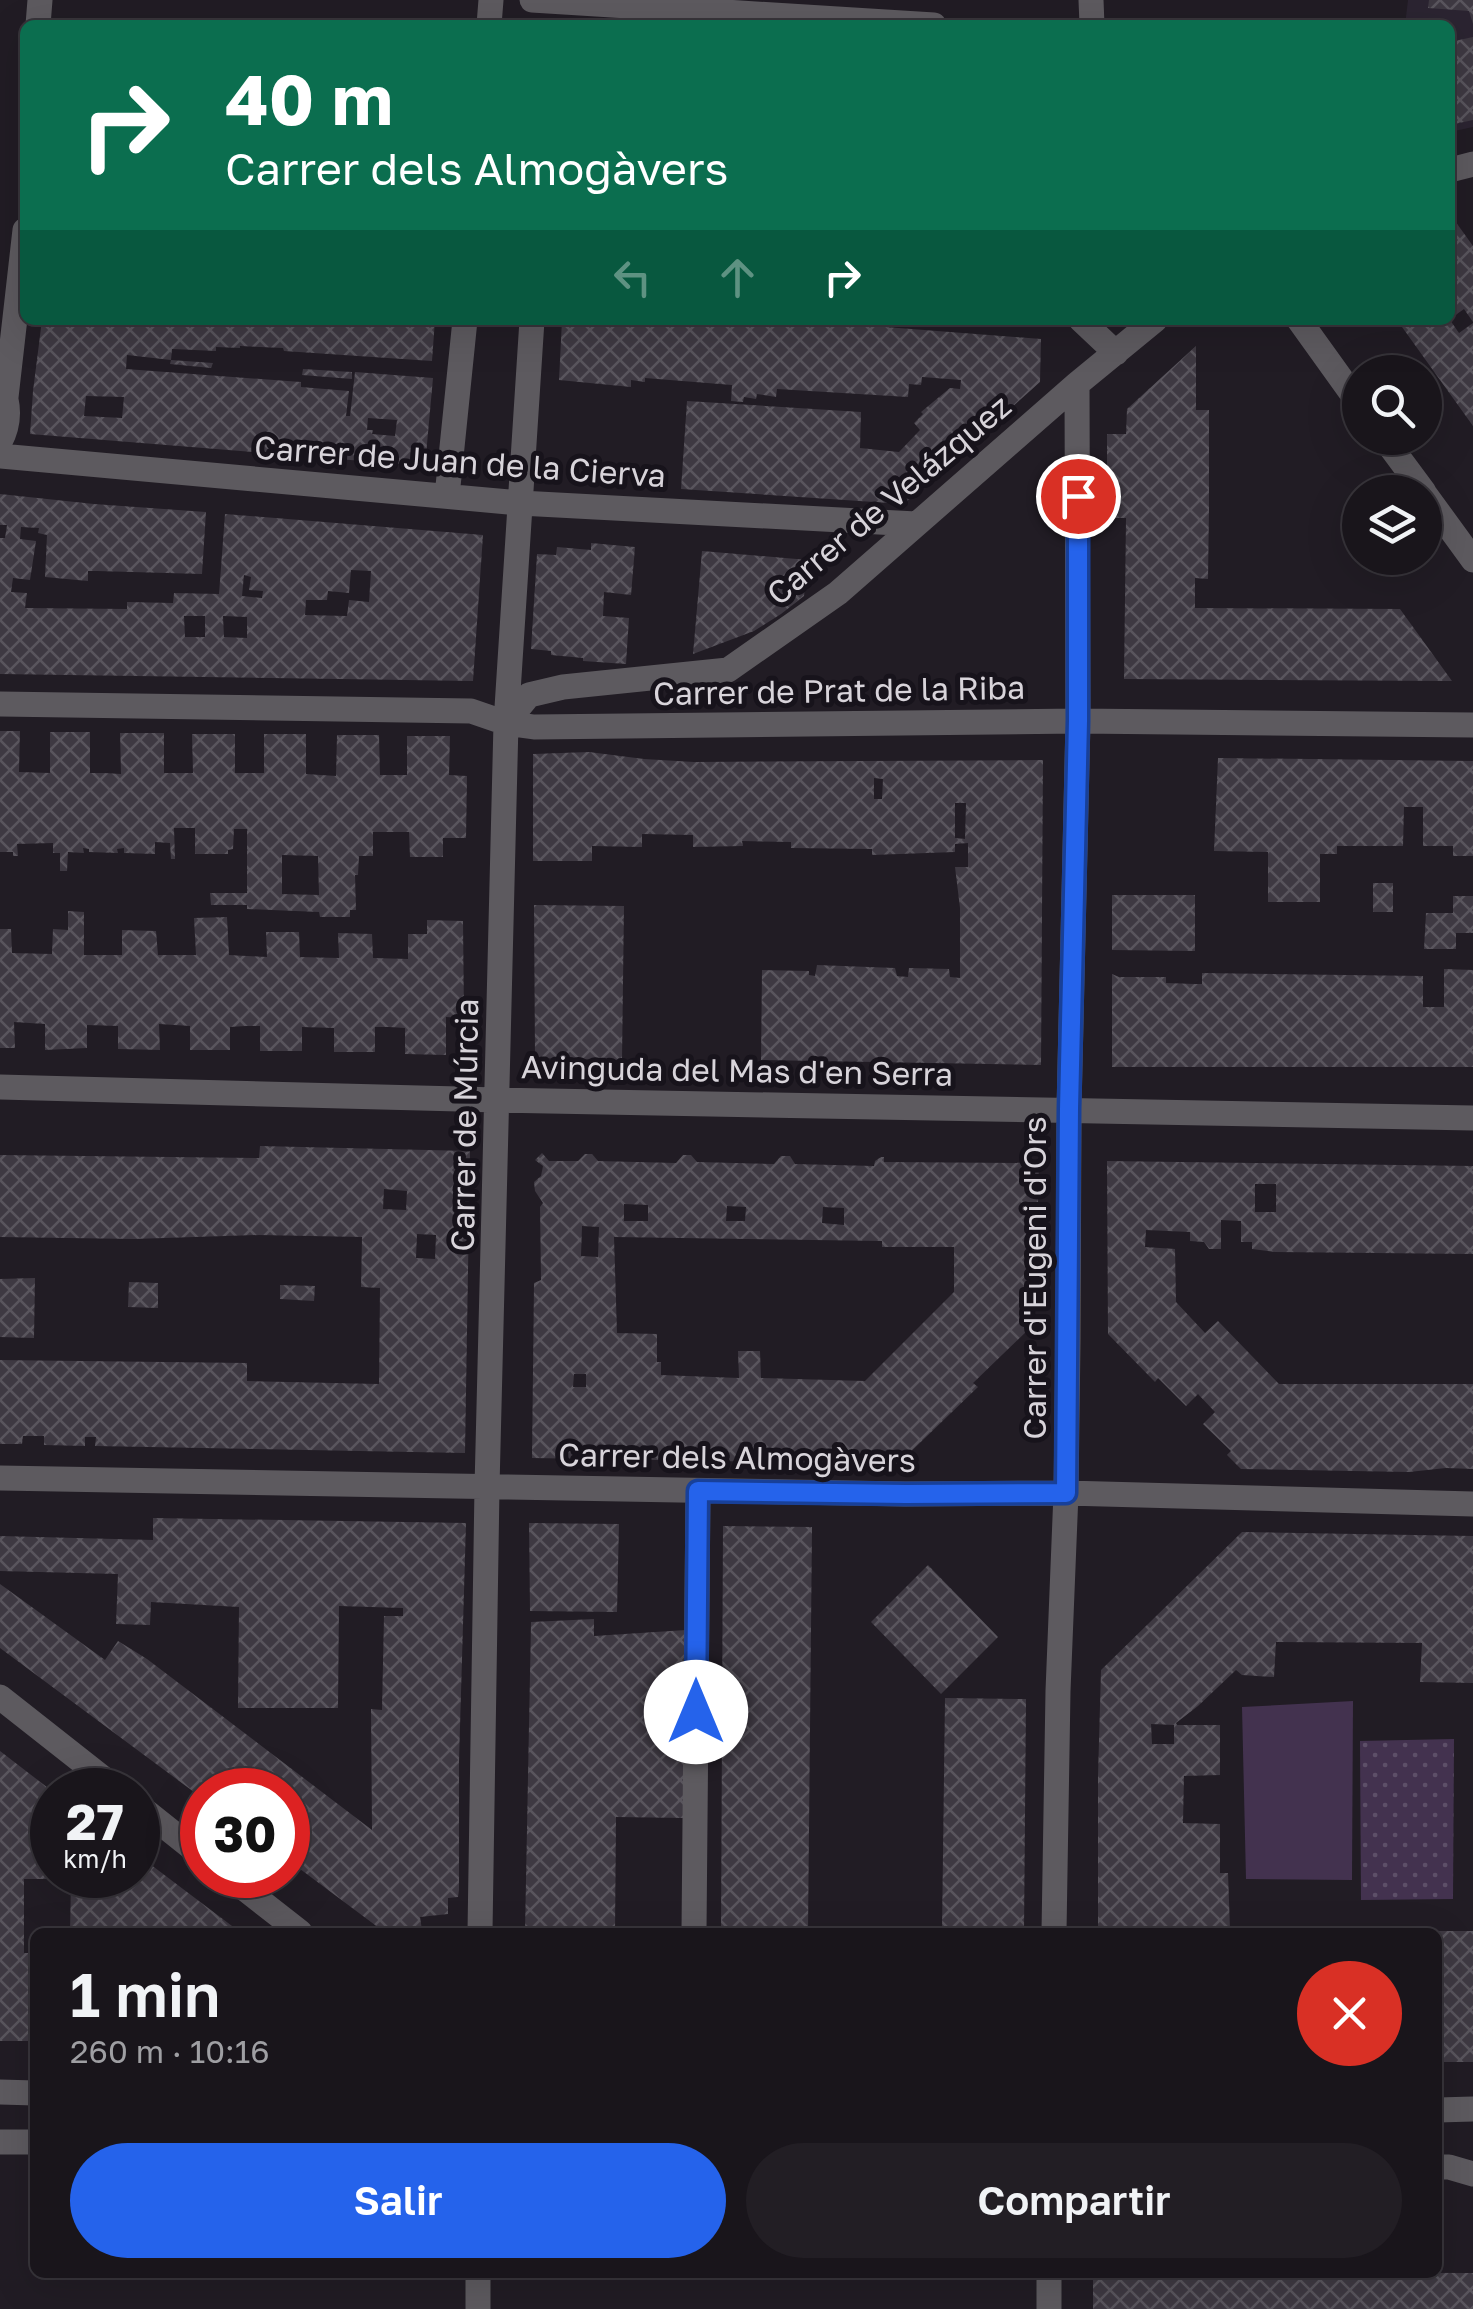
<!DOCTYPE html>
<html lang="es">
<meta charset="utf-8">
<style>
body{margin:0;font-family:"Golos Text",sans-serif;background:#221e24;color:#f1f3f6;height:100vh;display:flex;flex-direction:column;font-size:38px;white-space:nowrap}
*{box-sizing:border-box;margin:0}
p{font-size:32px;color:#9f9fa3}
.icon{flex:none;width:55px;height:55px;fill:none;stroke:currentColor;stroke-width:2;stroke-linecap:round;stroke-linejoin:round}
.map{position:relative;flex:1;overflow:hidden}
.side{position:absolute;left:30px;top:1928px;width:1412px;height:350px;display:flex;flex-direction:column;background:#19151b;border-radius:15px;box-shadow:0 10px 40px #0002,0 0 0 2px #37343a}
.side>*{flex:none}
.banner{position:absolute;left:20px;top:20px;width:1435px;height:305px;border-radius:15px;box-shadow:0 10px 40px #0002,0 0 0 2px #37343a;background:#0b6e4f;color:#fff;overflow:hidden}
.fabs{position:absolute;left:1342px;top:355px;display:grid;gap:20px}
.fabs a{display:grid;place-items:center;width:100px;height:100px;border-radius:50%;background:#19151b;box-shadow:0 10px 40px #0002,0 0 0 2px #37343a;font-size:50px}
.speed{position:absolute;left:30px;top:1768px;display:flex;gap:20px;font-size:50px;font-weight:700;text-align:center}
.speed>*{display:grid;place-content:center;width:130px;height:130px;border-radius:50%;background:#19151b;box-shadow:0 10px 40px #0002,0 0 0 2px #37343a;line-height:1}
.speed small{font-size:25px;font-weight:400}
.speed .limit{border:15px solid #d22;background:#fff;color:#111}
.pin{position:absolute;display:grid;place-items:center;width:85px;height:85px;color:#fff;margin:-42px;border:5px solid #fff;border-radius:50%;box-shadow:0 2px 10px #0007}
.me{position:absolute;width:110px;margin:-55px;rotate:0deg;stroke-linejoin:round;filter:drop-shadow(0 0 8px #0008)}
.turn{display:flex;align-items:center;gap:35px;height:210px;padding:0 40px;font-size:45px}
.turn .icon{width:130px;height:130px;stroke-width:2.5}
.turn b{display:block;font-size:70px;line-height:85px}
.lanes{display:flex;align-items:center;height:95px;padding:0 40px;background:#0003;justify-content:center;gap:50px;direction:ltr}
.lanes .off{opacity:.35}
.round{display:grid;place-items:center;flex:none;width:105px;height:105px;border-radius:52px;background:#221e24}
.headline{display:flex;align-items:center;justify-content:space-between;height:170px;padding:0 40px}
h1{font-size:60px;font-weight:600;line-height:75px}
.action{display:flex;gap:20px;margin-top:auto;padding:20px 40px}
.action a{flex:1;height:115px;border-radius:60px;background:#2563eb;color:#fff;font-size:40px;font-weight:600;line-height:115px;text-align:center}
.action a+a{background:#221e24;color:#f1f3f6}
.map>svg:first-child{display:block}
</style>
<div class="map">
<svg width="1473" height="2309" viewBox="0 0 1473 2309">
<defs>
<pattern id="grass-dots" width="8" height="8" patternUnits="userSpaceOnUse" patternTransform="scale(2.5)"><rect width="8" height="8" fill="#43324f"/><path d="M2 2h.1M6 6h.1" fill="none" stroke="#5d4f68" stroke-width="1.8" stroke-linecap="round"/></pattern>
<pattern id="building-cross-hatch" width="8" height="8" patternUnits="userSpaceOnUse" patternTransform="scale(2.5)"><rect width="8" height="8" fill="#3e3942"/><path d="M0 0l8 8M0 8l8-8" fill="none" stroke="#59555d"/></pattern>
</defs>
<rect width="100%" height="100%" fill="#211c24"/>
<path fill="#2b2431" d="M1408 0H1473V127L1450 132V25H1405Z"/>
<path fill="url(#grass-dots)" d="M1454 1739 1453 1899 1361 1900 1360 1741Z"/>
<path fill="#43324f" d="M1353 1701 1352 1880 1246 1879 1242 1707Z"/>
<path fill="url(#building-cross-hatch)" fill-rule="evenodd" d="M1429 0H1473V24L1469 11 1428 8Z
M1473 37V120L1450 125V42Z
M1450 214 1473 246V322L1464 309 1450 319Z
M42 320H435L432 361 284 351 283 348 240 346V348L216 347V351L172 349 171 360 127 355 126 369 301 382V387L349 391 346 416H350L355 372 433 378 425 466 30 434 33 391ZM86 396 124 397 122 418 84 416ZM368 418 397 420 395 436 372 434 373 430H367Z
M562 320H795L1041 339 1040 382 904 504 681 489 687 401 861 412 860 448 899 452 920 430 914 423 923 414 921 412 950 388 960 389 961 380 922 377 921 385 909 384 908 397 777 389 776 397 757 394 756 399 744 397 743 402 731 401 732 385 645 378V382L631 380V387L559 380Z
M1397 320H1450L1459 333 1473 323V426Z
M1196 346V410H1209V510L1208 579 1195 578V608L1400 609 1452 681 1124 679 1126 518H1107V434H1126L1127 409Z
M171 360 213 363 211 368 170 364Z
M303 369 352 372V379L302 375Z
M0 494 94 504 206 512 202 574 97 571H88V581L45 577 47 535 38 533 39 528 21 527 20 539 36 541 30 580 13 578 11 592 27 593 25 608 127 609V602L173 603 174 593 219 594 225 514 483 535 473 681 0 674V538H5L7 525H0ZM351 570 371 571 369 602 349 600 347 616 305 615 306 600H327L328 591 349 593ZM244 575 251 577 249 590 263 591 262 598 242 596ZM184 616H205V637H185ZM223 616 247 617V638L224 637Z
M591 543 635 547 631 595 604 592 603 616 629 618 626 664 583 661V658L551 655V651L531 649 537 554 556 555 557 547 591 550Z
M702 551 808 560 804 596 781 614 754 631 693 654Z
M0 731H20L19 772 50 773V732H90V773H104L121 774 120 733H164V773H193L192 734H235V773H264V734H306V774L336 776 337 735H379L380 775H407V736H450L449 775 467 776 466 838H443V857H410L409 832H373V856H359L358 875H355L356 910H350V917H320L319 912 247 909V905H211L210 893H247V829H234L233 849 228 850V854H195V828H174L175 859H171L170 843 155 842V854L124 853V848L117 849 118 853 89 852V849L83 848 84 853 68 852 67 871H60V853H53V843L17 844 18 856H13V852H0ZM282 855 318 856 319 895 282 894Z
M589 752 644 759 694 762 1043 760 1041 1065 761 1060 762 970 809 971V975L815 976 817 965 895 968 897 976 908 977 909 968 949 969 950 977 960 978V908L955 867H968V843L955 844V852L872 855V849L791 848V842L742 841 743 846 693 847V835L642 834V847L592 846V861H533V754ZM874 778 883 779 882 799H874ZM955 803H966L965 839 955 838Z
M1218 758 1473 761V856H1453V846H1423V807H1404L1403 846H1337V854H1320V902H1268V852L1214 851Z
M1373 883H1393V912H1373Z
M1112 895H1195V951L1112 950Z
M1453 896H1473V933H1456V949H1424L1426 913H1453Z
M534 905 624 906 622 1060 535 1058Z
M68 911 84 912V955H122V930L156 931 158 955H196L194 918 227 917 229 955 267 957 266 932H299L300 957 339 958 338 933 372 934 373 958 408 959V934H427V920L463 921 464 1018 446 1017V1055L405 1054V1028L389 1027H375V1052H334V1028L302 1027V1051H260V1026H246L230 1027V1050H190V1026L159 1024 160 1050 118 1049V1026L87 1025V1048L45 1050V1024L14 1022 15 1048H0V929H11L12 953 52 954 53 929 68 930Z
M1444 969 1473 970V1067H1112V974L1119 977H1166V983L1195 984H1202V973L1423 976V1007H1444Z
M260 1146 470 1151 465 1453 95 1446 96 1437H85V1446L44 1445V1436H23L22 1444H0V1360L247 1363V1381L379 1384 380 1288 361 1287 362 1237 259 1235 134 1239 0 1237V1155L259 1158ZM384 1189 407 1191 406 1210 383 1209ZM417 1234 436 1235 435 1259 416 1258Z
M542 1153 549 1161H578L585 1154H592L598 1161 676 1163 683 1155H691L697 1162 774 1164 781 1156H790L795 1164 874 1166 875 1161 881 1157H884V1162L1036 1163 1039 1160 1037 1247H1033L1032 1326 973 1383 978 1387 898 1464 532 1458 534 1283 541 1280 540 1207 543 1203 535 1191 534 1182 541 1176 543 1166 535 1160ZM624 1204 648 1205V1221H624ZM727 1206 746 1207 745 1221H726ZM823 1207 844 1208V1225L822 1223ZM582 1226 599 1227 598 1257 581 1256ZM614 1237 882 1241V1247H954V1292L865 1381 761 1378 760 1351H738L739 1378 661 1375V1362H657V1334L617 1333ZM574 1374H586V1387H573Z
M1107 1161 1473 1166V1254L1275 1252 1252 1249V1242H1241V1221L1221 1220V1249H1209L1204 1242 1190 1241V1232L1146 1230 1145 1247 1175 1249 1176 1302 1205 1333 1218 1321 1279 1384H1473V1469L1446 1468 1409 1472 1241 1469 1227 1455 1231 1451 1203 1424 1215 1412 1198 1394 1186 1406 1158 1378 1155 1382 1108 1334ZM1255 1184H1276V1212H1255Z
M35 1278 34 1338 0 1337V1279Z
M129 1282 158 1283V1308L128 1307Z
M280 1285 315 1286 314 1301 280 1299Z
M153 1518 466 1523 459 1761V1890L458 1897 448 1898V1914L420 1917 422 1930 383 1931 288 1860V1790H278L263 1780 255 1790H202V1798L0 1648V1584L105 1660 118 1641 147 1659 372 1830 371 1709 382 1710 384 1616H403V1608L339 1606 338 1708H238L239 1607 151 1602 150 1625 116 1624 118 1574 0 1571V1536L153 1540Z
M529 1523 619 1524 617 1612 530 1611Z
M723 1526 812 1527 808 1932H721Z
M1242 1532 1473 1536V1683L1420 1682 1422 1643 1276 1642 1274 1677 1242 1675 1236 1670 1198 1706 1176 1723 1177 1725H1220V1775L1184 1776 1183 1823 1220 1824V1873H1228L1230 1929 1244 1930V1932H1098V1776L1101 1670ZM1151 1724 1174 1725V1744H1152Z
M928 1565 998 1637 941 1694 871 1622Z
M594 1619V1636L686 1630 684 1818 616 1817 615 1932H525L531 1622Z
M945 1698 1026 1699 1024 1932H942Z
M0 1751 52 1791V1875H138V1855L240 1932H70L71 1879H24V1953H35V2041H0Z
M1438 1931H1473V2062H1438Z
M1093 2272 1473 2273V2309H1093Z"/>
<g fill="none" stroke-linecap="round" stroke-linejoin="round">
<path stroke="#5d5a5f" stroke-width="25" d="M532 0 934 25
M1091 0 1092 25
M38 25 40 0
M489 25 491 0
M1450 170 1473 164
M1081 320 1116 353
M1299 320 1360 405
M6 397 25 230
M1384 438 1424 492
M0 442C10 423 10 405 1 385
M0 456 520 503 916 524
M1425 494 1473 560
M447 496 465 320
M0 704 471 711 506 723 534 727 1078 721 1473 725
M506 723 529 695 563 687 728 670 838 593 1077 384 1155 320
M0 1087 498 1100 1473 1118
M0 1478 905 1494 1066 1493 1473 1504
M0 1697 118 1790
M138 1805 202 1856
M227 1875 300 1932
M480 1932 487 1487 506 723 532 320
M694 1932 698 1491
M1054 1932 1058 1691 1066 1493 1068 1340 1069 1109 1078 721 1077 384
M0 2092 35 2093
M1438 2110 1473 2109
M0 2142H35
M1438 2167H1449L1473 2174
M478 2272V2309
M1049 2309V2272"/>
</g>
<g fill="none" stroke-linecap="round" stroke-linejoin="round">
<defs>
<path id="route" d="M696 1712 698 1491 906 1494 1066 1493 1069 1109 1078 721V496"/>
</defs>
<use href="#route" stroke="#184099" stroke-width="25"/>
<use href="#route" stroke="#2563eb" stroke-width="18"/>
</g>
<g text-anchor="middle" stroke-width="10" stroke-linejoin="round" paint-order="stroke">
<g font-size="32" fill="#d8d4da" stroke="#17131b">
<text transform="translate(460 462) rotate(4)" y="11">Carrer de Juan de la Cierva</text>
<text transform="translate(889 500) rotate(-40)" y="11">Carrer de Velázquez</text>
<text transform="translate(839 691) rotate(-1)" y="11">Carrer de Prat de la Riba</text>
<text transform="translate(737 1071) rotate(1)" y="11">Avinguda del Mas d'en Serra</text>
<text transform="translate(465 1125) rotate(-89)" y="11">Carrer de Múrcia</text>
<text transform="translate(1035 1278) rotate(-90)" y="11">Carrer d'Eugeni d'Ors</text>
<text transform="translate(737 1458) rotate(1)" y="11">Carrer dels Almogàvers</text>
</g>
</g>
</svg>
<div class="fabs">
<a><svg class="icon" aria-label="search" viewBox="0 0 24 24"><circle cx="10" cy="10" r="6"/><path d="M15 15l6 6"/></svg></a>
<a><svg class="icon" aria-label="layers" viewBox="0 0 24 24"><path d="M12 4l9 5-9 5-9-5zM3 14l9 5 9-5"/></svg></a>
</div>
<div class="speed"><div>27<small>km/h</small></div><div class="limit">30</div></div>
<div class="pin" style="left:1078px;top:496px;background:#d93025"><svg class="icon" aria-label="arrive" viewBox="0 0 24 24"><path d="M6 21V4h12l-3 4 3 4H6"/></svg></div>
<svg class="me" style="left:696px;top:1712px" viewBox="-20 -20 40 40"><circle r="19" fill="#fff"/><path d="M0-13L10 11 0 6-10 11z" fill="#2563eb"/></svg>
<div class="banner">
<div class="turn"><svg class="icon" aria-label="right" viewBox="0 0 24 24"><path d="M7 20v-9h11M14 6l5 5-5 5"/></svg><div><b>40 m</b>Carrer dels Almogàvers</div></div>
<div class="lanes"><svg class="icon off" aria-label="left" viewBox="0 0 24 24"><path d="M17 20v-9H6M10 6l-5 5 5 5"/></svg><svg class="icon off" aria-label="ahead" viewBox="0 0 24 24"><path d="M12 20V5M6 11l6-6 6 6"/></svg><svg class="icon" aria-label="right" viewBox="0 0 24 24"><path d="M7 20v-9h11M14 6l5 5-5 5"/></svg></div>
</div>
<section class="side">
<div class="headline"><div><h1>1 min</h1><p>260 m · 10:16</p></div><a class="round" style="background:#d93025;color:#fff"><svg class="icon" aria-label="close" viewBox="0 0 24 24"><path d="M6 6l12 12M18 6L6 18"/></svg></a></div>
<div class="action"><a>Salir</a><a>Compartir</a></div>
</section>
</div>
